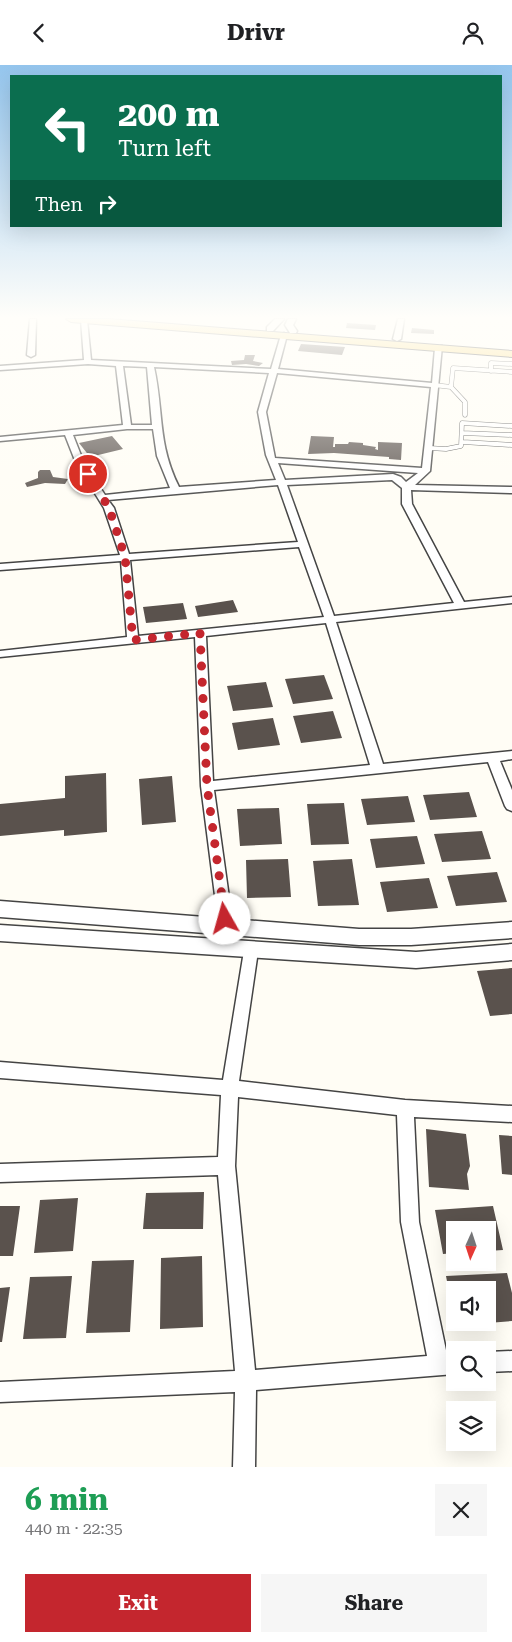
<!DOCTYPE html>
<meta charset="utf-8">
<style>
body{margin:0;font-family:"Roboto Serif",serif;background:#f6f6f6;color:#202124;height:100vh;display:flex;flex-direction:column;font-size:19px;white-space:nowrap}
*{box-sizing:border-box;margin:0}
p{font-size:16px;color:#757577}
.icon{flex:none;width:28px;height:28px;fill:none;stroke:currentColor;stroke-width:2;stroke-linecap:round;stroke-linejoin:round}
.map{position:relative;height:1402px;overflow:hidden}
.drawer{display:flex;flex-direction:column;background:#fff;flex:1}
.drawer>*{flex:none}
.top-card{position:absolute;left:10px;top:10px;width:492px;height:152px;border-radius:0px;box-shadow:0 5px 20px #0002;background:#0b6e4f;color:#fff;overflow:hidden}
.needle{width:32px;rotate:183deg}
.tools{position:absolute;left:446px;top:1156px;display:grid;gap:10px}
.tools a{display:grid;place-items:center;width:50px;height:50px;border-radius:0px;background:#fff;box-shadow:0 5px 20px #0002;font-size:25px}
.pin{position:absolute;display:grid;place-items:center;width:42px;height:42px;color:#fff;margin:-21px;border:2px solid #fff;border-radius:50%;box-shadow:0 1px 5px #0007}
.me{position:absolute;width:55px;margin:-28px;rotate:353deg;stroke-linejoin:round;filter:drop-shadow(0 0 4px #0008)}
.turn{display:flex;align-items:center;gap:18px;height:105px;padding:0 25px;font-size:22px}
.turn .icon{width:65px;height:65px;stroke-width:2.5}
.turn b{display:block;font-size:35px;line-height:42px}
.then{display:flex;align-items:center;height:48px;padding:0 25px;background:#0003;gap:10px;font-size:19px}
.round{display:grid;place-items:center;flex:none;width:52px;height:52px;border-radius:0px;background:#f6f6f6}
.head{display:flex;align-items:center;justify-content:space-between;height:85px;padding:0 25px}
h1{font-size:30px;font-weight:700;line-height:38px;color:#1e9e55}
.cta{display:flex;gap:10px;margin-top:auto;padding:10px 25px}
.cta a{flex:1;height:58px;border-radius:0px;background:#c4262e;color:#fff;font-size:20px;font-weight:700;line-height:58px;text-align:center}
.cta a+a{background:#f6f6f6;color:#202124}
header{display:flex;justify-content:space-between;align-items:center;height:65px;padding:0 25px;background:#fff;font-size:22px;font-weight:700}
.map>svg:first-child{display:block}
</style>
<header><svg class="icon" aria-label="back" viewBox="0 0 24 24"><path d="M15 5l-7 7 7 7"/></svg>Drivr<svg class="icon" aria-label="person" viewBox="0 0 24 24"><circle cx="12" cy="8" r="4"/><path d="M4 21q1-7 8-7t8 7"/></svg></header>
<div class="map">
<svg width="512" height="1402" viewBox="0 0 512 1402">
<rect width="100%" height="100%" fill="#fffdf5"/>
<path fill="#5a524d" d="M347 258 376 260 375 265 346 263Z
M412 263 434 265V269L411 268Z
M301 279 345 282 342 290 298 286Z
M245 290H255L253 296 263 298 259 301 246 299 232 300 231 296 244 295Z
M112 371 123 384 90 392 79 378Z
M311 371 334 372 333 382H335V379H348L349 377 363 378V380L376 382 375 384 378 385V377L402 378 401 395 389 394V392L334 388 308 389Z
M40 405H50L53 412 68 414 65 419 45 418 27 422 25 418 38 413V407Z
M233 535 238 547 198 552 195 541Z
M183 538 187 554 146 558 143 542Z
M324 610 333 634 293 639 285 614Z
M266 617 273 642 233 646 227 621Z
M333 646 342 673 301 678 293 651Z
M273 653 280 680 238 685 232 658Z
M106 708 107 767 64 771V765L0 771V739L65 733V711Z
M172 711 176 757 142 760 139 714Z
M469 727 477 752 430 755 423 730Z
M408 731 415 757 367 760 361 734Z
M344 738 349 779 311 780 307 739Z
M279 743 282 779 240 781 237 744Z
M482 766 491 794 442 797 434 769Z
M417 771 425 799 376 803 370 774Z
M288 794 291 832 247 833 246 795Z
M352 794 359 840 318 841 313 796Z
M497 807 507 837 456 841 447 811Z
M429 813 438 843 387 847 380 817Z
M512 903V949L490 951 477 906Z
M426 1064 466 1069 470 1101 467 1109 469 1125 429 1122Z
M499 1070 512 1071V1110L502 1109Z
M204 1127 203 1164H143L146 1128Z
M78 1133 73 1186 34 1188 40 1135Z
M0 1141H20L13 1191H0Z
M493 1141 503 1185 488 1186V1165H455V1188L443 1189 435 1145Z
M202 1191 203 1262 160 1264 161 1193Z
M134 1195 130 1267 86 1268 92 1196Z
M507 1208 512 1228V1256L488 1258V1225H455L454 1253 446 1211Z
M72 1211 66 1273 23 1274 30 1212Z
M10 1222 2 1277H0V1223Z"/>
<g fill="none" stroke-linecap="round" stroke-linejoin="round">
<defs>
<path id="service" d="M491 306V298L512 299
M434 320 451 322 453 303 512 307
M451 322 465 337V350
M462 368 512 370
M463 377 512 380
M429 383 446 384 461 381 462 358 512 361"/>
<path id="minor" d="M30 254H36L35 290 31 292 27 290Z
M81 254 87 255 91 295 271 304 281 270 284 268 287 270 278 304 432 318 435 283 442 281 430 406 415 420 512 422V428L411 425 412 439 464 537 512 532V538L336 557 383 699 512 686V694L500 696 512 725V746L507 744 505 741 488 697 214 725 232 854 230 858 225 860 220 858 218 854 201 721 195 572 0 592V586L127 572 121 496 0 505V499L120 490 104 443 76 398 65 370 0 376V372L123 360 116 301 88 299 0 305V301L84 295ZM123 301 147 302 152 360H131ZM154 302 269 308 258 347 266 390 276 415 179 422C157 378 164 347 154 302ZM277 308 431 322 422 403 275 393 266 347ZM127 364H153L157 391 170 423 105 430 84 398 73 370ZM278 398 418 408 406 417 401 412 393 409 285 415ZM392 415 402 423V439L454 538 334 551 287 420ZM278 420 298 477 129 489 114 443 108 435ZM299 482 324 552 138 571 130 495ZM326 558 370 700 213 716 206 571Z
M398 254H404L401 274 397 276 393 274Z
M251 880 256 882 258 886 239 1016 405 1035 512 1041V1057L414 1052 419 1157 447 1290 455 1289V1309L256 1325 255 1402H233L235 1327 0 1337V1317L235 1306 218 1110 0 1117V1099L218 1092 221 1030 0 1013V997L223 1015 244 886 246 882ZM238 1032 397 1050 401 1157 427 1291 255 1305 235 1101Z
M512 1286V1306L488 1307V1287Z"/>
<path id="tertiary" d="M275 254H284L273 266H267V262Z
M288 254H296L293 260 297 266 296 268H290L285 260Z
M0 836 359 864H411L512 857V873L411 880H359L0 852Z
M0 860 416 887 512 879V895L416 903 0 876Z"/>
<path id="primary" d="M66 254H109L512 286V292L71 257Z"/>
</defs>
<use href="#service" stroke="#444" stroke-width="5"/>
<use href="#minor" stroke="#444" stroke-width="3"/>
<use href="#tertiary" stroke="#444" stroke-width="3"/>
<use href="#primary" stroke="#222" stroke-width="2"/>
<use href="#service" stroke="#fff" stroke-width="4"/>
<use href="#minor" fill="#fff" fill-rule="evenodd"/>
<use href="#tertiary" fill="#fff" fill-rule="evenodd"/>
<use href="#primary" fill="#f9d66b" fill-rule="evenodd"/>
</g>
<linearGradient id="sky" x2="0" y2="1"><stop stop-color="#95c6ee"/><stop offset="0.56" stop-color="#fffefa"/><stop offset="1" stop-color="#fffefa" stop-opacity="0"/></linearGradient>
<rect width="512" height="450" fill="url(#sky)"/>
<g fill="none" stroke-linecap="round" stroke-linejoin="round">
<path stroke="#c4262e" stroke-width="9" stroke-dasharray="0 16.2" d="M88 409 109 443 125 492 133 575 200 568 207 721 225 854"/>
</g>
</svg>
<div class="tools">
<a><svg class="needle" viewBox="-14 -14 28 28"><path d="M0-13l5 13h-10z" fill="#e53935"/><path d="M0 13l5-13h-10z" fill="#757577"/></svg></a>
<a><svg class="icon" aria-label="sound" viewBox="0 0 24 24"><path d="M4 9h4l5-4v14l-5-4H4zM17 9q2 3 0 6"/></svg></a>
<a><svg class="icon" aria-label="search" viewBox="0 0 24 24"><circle cx="10" cy="10" r="6"/><path d="M15 15l6 6"/></svg></a>
<a><svg class="icon" aria-label="layers" viewBox="0 0 24 24"><path d="M12 4l9 5-9 5-9-5zM3 14l9 5 9-5"/></svg></a>
</div>
<div class="pin" style="left:88px;top:409px;background:#d93025"><svg class="icon" aria-label="arrive" viewBox="0 0 24 24"><path d="M6 21V4h12l-3 4 3 4H6"/></svg></div>
<svg class="me" style="left:225px;top:854px" viewBox="-20 -20 40 40"><circle r="19" fill="#fff"/><path d="M0-13L10 11 0 6-10 11z" fill="#c4262e"/></svg>
<div class="top-card">
<div class="turn"><svg class="icon" aria-label="left" viewBox="0 0 24 24"><path d="M17 20v-9H6M10 6l-5 5 5 5"/></svg><div><b>200 m</b>Turn left</div></div>
<div class="then">Then<svg class="icon" aria-label="right" viewBox="0 0 24 24"><path d="M7 20v-9h11M14 6l5 5-5 5"/></svg></div>
</div>
</div>
<section class="drawer">
<div class="head"><div><h1>6 min</h1><p>440 m · 22:35</p></div><a class="round"><svg class="icon" aria-label="close" viewBox="0 0 24 24"><path d="M6 6l12 12M18 6L6 18"/></svg></a></div>
<div class="cta"><a>Exit</a><a>Share</a></div>
</section>
